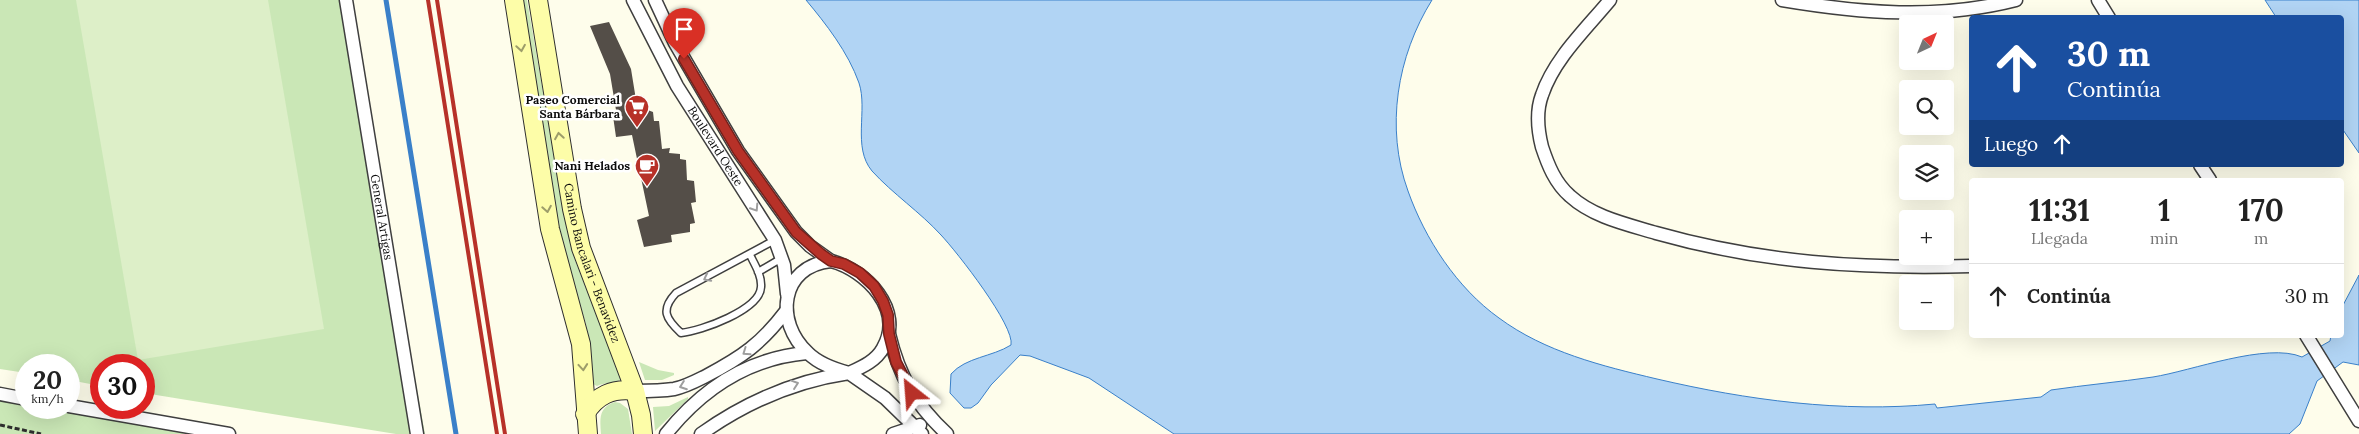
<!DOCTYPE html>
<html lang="es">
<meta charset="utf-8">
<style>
body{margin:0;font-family:Lora,serif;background:#f6f6f6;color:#222;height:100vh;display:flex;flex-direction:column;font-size:19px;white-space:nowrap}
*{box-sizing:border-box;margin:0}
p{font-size:16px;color:#767676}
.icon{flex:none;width:28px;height:28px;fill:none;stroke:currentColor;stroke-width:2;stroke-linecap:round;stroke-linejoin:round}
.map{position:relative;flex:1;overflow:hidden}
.side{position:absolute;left:1969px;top:178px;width:375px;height:160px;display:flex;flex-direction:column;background:#fff;border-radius:5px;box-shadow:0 5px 20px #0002}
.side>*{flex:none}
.banner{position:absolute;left:1969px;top:15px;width:375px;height:152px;border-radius:5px;box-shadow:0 5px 20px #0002;background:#1a4fa0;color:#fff;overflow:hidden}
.needle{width:32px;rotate:43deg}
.tools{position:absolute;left:1899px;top:15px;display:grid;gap:10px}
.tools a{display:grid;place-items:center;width:55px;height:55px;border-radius:5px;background:#fff;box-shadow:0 5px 20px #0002;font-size:25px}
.speed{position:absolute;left:15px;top:354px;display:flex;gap:10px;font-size:25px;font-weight:700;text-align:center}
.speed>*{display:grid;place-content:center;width:65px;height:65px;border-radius:50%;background:#fff;box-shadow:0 5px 20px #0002;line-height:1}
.speed small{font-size:12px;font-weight:400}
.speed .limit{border:8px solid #d22;background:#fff;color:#111}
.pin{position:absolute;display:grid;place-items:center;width:42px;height:42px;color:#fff;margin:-51px -21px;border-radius:50% 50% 50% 0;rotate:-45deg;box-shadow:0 0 5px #0007}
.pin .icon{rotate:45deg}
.me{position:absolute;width:55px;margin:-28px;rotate:332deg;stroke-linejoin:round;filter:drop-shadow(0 0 4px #0008)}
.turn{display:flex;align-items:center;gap:18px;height:105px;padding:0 15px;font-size:22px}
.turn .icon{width:65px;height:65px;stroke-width:2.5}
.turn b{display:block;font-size:35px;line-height:42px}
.then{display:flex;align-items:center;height:48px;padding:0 15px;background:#0003;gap:10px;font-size:19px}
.eta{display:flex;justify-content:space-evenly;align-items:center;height:85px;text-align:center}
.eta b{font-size:30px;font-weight:800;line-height:35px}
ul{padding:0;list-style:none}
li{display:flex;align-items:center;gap:15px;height:65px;padding:0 15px;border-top:1px solid #e0e0e0}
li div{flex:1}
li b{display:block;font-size:19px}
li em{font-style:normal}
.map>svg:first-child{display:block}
</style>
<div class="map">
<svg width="2359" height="434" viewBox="0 0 2359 434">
<rect width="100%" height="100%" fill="#fefdeb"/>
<path fill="#cae7b6" d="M0 0H347L425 434H396L144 393V365H101V386L69 380V365H26V373L0 369Z
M522 0H527L564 212 575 260 621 379C616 384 605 382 597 386L593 384 586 324 567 265 556 213Z
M639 362 658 370 674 373V375L662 380H645Z
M0 394 26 399V408H69L229 434H0Z
M688 397V399L655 431 653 407 669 406Z
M615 402 620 403 628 409 632 434H601C600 420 598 407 615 402Z"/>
<path fill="#ddefc8" d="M76 0H268L324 329 138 360Z"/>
<path fill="#b1d4f4" stroke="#3a80c9" d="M806 0H1432C1397 56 1385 128 1408 191 1425 239 1457 288 1499 318 1545 352 1602 366 1657 379 1747 400 1842 413 1935 404L1937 408 2041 397 2051 390C2085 385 2119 382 2153 377 2191 371 2267 342 2302 357L2330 341 2331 335H2341V309L2359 275V365L2343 362 2317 381 2300 424 2289 434H1174L1089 378 1030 356 1020 355 991 385 978 403 971 408H964L950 393 951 374C966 357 992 357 1011 345 1015 326 957 252 941 235 920 212 893 194 872 171 852 147 868 110 859 83 848 52 826 24 806 0Z
M2265 0H2359V153L2341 127V18L2276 17Z"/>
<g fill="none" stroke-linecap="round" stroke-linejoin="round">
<path stroke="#3a80c9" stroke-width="5" d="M386 0 456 434"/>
</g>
<path fill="#544e48" d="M609 22 631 69 637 106 653 112 654 121H659L662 149 670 148 669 153 680 154V159L686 160 687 180 694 181 696 202 691 203 695 223 690 224V232L671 235 672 242 644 247 637 220 649 216 632 135 616 137 613 116H617L610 74 590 26Z"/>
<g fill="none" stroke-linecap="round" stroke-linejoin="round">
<defs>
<path id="lane" d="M750 255C755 265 762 276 761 287 760 310 701 331 681 333 666 319 660 310 676 293L775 240
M758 272 782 258"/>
<g id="street">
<path id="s1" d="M346 0 417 434"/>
<path id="s2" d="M633 0 677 86 775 240 784 265 787 294"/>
<path d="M655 0 675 43 738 151 796 232 810 246 831 261"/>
<path d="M1610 0C1586 29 1554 59 1542 95 1536 111 1538 131 1542 147 1548 165 1555 183 1570 196 1593 217 1626 224 1656 233 1762 263 1861 269 1971 266"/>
<path d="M1782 0C1860 13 1938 20 2016 0"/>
<path d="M2098 0 2109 18"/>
<path d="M2200 165 2210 180"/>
<path d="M831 261C866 270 905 310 883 348 876 361 862 367 849 373 834 369 819 364 808 353 774 322 780 266 831 261Z"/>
<path d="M889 334C899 376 915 404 947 434"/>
<path d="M2306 335 2359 421"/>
<path d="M635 391C648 391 661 391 674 389 685 387 696 381 706 376 742 357 761 344 786 311"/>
<path d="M0 394 26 399"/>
<path d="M69 406 229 434"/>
<path d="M666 434C702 389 749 358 807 353"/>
<path d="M701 434C746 402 794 381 849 373L885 398 922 434"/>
<path d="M893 434 920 425"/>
</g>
<g id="secondary">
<path d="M514 0 550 229 581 344 588 434"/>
<path id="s3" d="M538 0 572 209 581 248 635 391 641 415 643 434"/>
<path d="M585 414C597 395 612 388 635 391"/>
</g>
</defs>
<use href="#lane" stroke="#3f3f3f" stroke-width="9"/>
<use href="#street" stroke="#3f3f3f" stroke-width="15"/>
<use href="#secondary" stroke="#2e2e2e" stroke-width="20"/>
<path stroke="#2e2e2e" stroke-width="3" stroke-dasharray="5 2.5" stroke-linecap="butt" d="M0 425 41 434"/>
<use href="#lane" stroke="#fff" stroke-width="6"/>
<use href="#street" stroke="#fff" stroke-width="12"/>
<use href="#secondary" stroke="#fdfda8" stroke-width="18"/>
<path stroke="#b73128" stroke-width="4" d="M428 0 497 434
M437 0 505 434"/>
</g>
<defs><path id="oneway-chevron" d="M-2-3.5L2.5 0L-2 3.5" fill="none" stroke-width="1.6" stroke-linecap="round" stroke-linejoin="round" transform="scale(1.25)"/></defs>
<g stroke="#9d9d6a">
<use href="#oneway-chevron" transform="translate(521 48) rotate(81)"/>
<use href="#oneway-chevron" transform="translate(559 136) rotate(-99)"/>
<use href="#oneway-chevron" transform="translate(547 209) rotate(80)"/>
<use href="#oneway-chevron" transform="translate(583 367) rotate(85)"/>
</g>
<g stroke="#9e9e9e">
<use href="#oneway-chevron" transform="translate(755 208) rotate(57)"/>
<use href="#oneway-chevron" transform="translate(707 278) rotate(153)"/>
<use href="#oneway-chevron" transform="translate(746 352) rotate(145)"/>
<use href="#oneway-chevron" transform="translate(795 384) rotate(-19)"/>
<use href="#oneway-chevron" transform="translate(683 386) rotate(160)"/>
</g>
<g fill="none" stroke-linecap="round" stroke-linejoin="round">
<defs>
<path id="route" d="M684 59 738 151 796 232 821 254 831 261 844 264 860 273 874 286 883 301 888 315 889 334 896 362 912 393"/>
</defs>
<use href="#route" stroke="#77201a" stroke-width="12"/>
<use href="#route" stroke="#b73128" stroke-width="9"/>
</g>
<defs>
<symbol id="supermarket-pin" viewBox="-11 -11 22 30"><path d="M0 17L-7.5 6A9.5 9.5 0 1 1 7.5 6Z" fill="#b73128" stroke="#fff"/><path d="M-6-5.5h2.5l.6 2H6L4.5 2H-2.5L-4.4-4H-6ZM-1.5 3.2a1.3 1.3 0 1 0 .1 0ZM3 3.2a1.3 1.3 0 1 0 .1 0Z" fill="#fff"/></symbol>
<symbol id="cafe-pin" viewBox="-11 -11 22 30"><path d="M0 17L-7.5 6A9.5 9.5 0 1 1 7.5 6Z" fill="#b73128" stroke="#fff"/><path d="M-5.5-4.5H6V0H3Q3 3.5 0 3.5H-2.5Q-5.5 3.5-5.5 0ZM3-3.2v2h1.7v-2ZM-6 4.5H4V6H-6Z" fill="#fff"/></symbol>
</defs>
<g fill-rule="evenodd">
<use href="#supermarket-pin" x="623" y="93" width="28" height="38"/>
<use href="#cafe-pin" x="633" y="152" width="28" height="38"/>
</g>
<g text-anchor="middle" stroke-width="5" stroke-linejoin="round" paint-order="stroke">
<g font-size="12" font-weight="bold" fill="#0c0c0c" stroke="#fff" text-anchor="end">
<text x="620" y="104">Paseo Comercial<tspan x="620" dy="14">Santa Bárbara</tspan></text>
<text x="630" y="170">Nani Helados</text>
</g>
<g font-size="12" fill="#0c0c0c" stroke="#fff">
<text dy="4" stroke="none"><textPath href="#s2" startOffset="168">Boulevard Oeste</textPath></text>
<text dy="4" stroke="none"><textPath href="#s1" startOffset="220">General Artigas</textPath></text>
<text dy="4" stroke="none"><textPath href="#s3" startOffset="269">Camino Bancalari - Benavídez</textPath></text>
</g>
</g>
</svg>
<div class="tools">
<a><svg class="needle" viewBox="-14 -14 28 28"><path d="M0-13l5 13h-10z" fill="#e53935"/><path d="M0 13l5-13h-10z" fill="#767676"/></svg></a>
<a><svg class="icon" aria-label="search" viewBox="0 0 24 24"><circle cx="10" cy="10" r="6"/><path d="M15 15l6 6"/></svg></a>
<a><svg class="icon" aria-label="layers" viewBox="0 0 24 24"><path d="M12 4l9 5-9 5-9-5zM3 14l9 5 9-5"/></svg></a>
<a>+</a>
<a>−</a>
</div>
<div class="speed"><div>20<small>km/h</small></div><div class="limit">30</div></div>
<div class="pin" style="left:684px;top:59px;background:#d93025"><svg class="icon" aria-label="arrive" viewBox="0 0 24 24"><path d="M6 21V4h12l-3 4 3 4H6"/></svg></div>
<svg class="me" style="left:912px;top:393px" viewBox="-20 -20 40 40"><path d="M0-17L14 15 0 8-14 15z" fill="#b73128" stroke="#fff" stroke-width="4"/></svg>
<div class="banner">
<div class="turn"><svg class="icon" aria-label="ahead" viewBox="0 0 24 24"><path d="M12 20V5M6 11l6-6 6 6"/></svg><div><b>30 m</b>Continúa</div></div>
<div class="then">Luego<svg class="icon" aria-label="ahead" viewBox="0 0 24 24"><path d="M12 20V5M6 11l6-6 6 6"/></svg></div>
</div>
<section class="side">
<div class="eta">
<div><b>11:31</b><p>Llegada</p></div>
<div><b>1</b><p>min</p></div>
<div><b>170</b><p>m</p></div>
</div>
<ul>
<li><svg class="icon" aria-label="ahead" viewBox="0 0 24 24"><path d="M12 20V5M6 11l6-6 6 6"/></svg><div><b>Continúa</b></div><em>30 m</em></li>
</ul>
</section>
</div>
